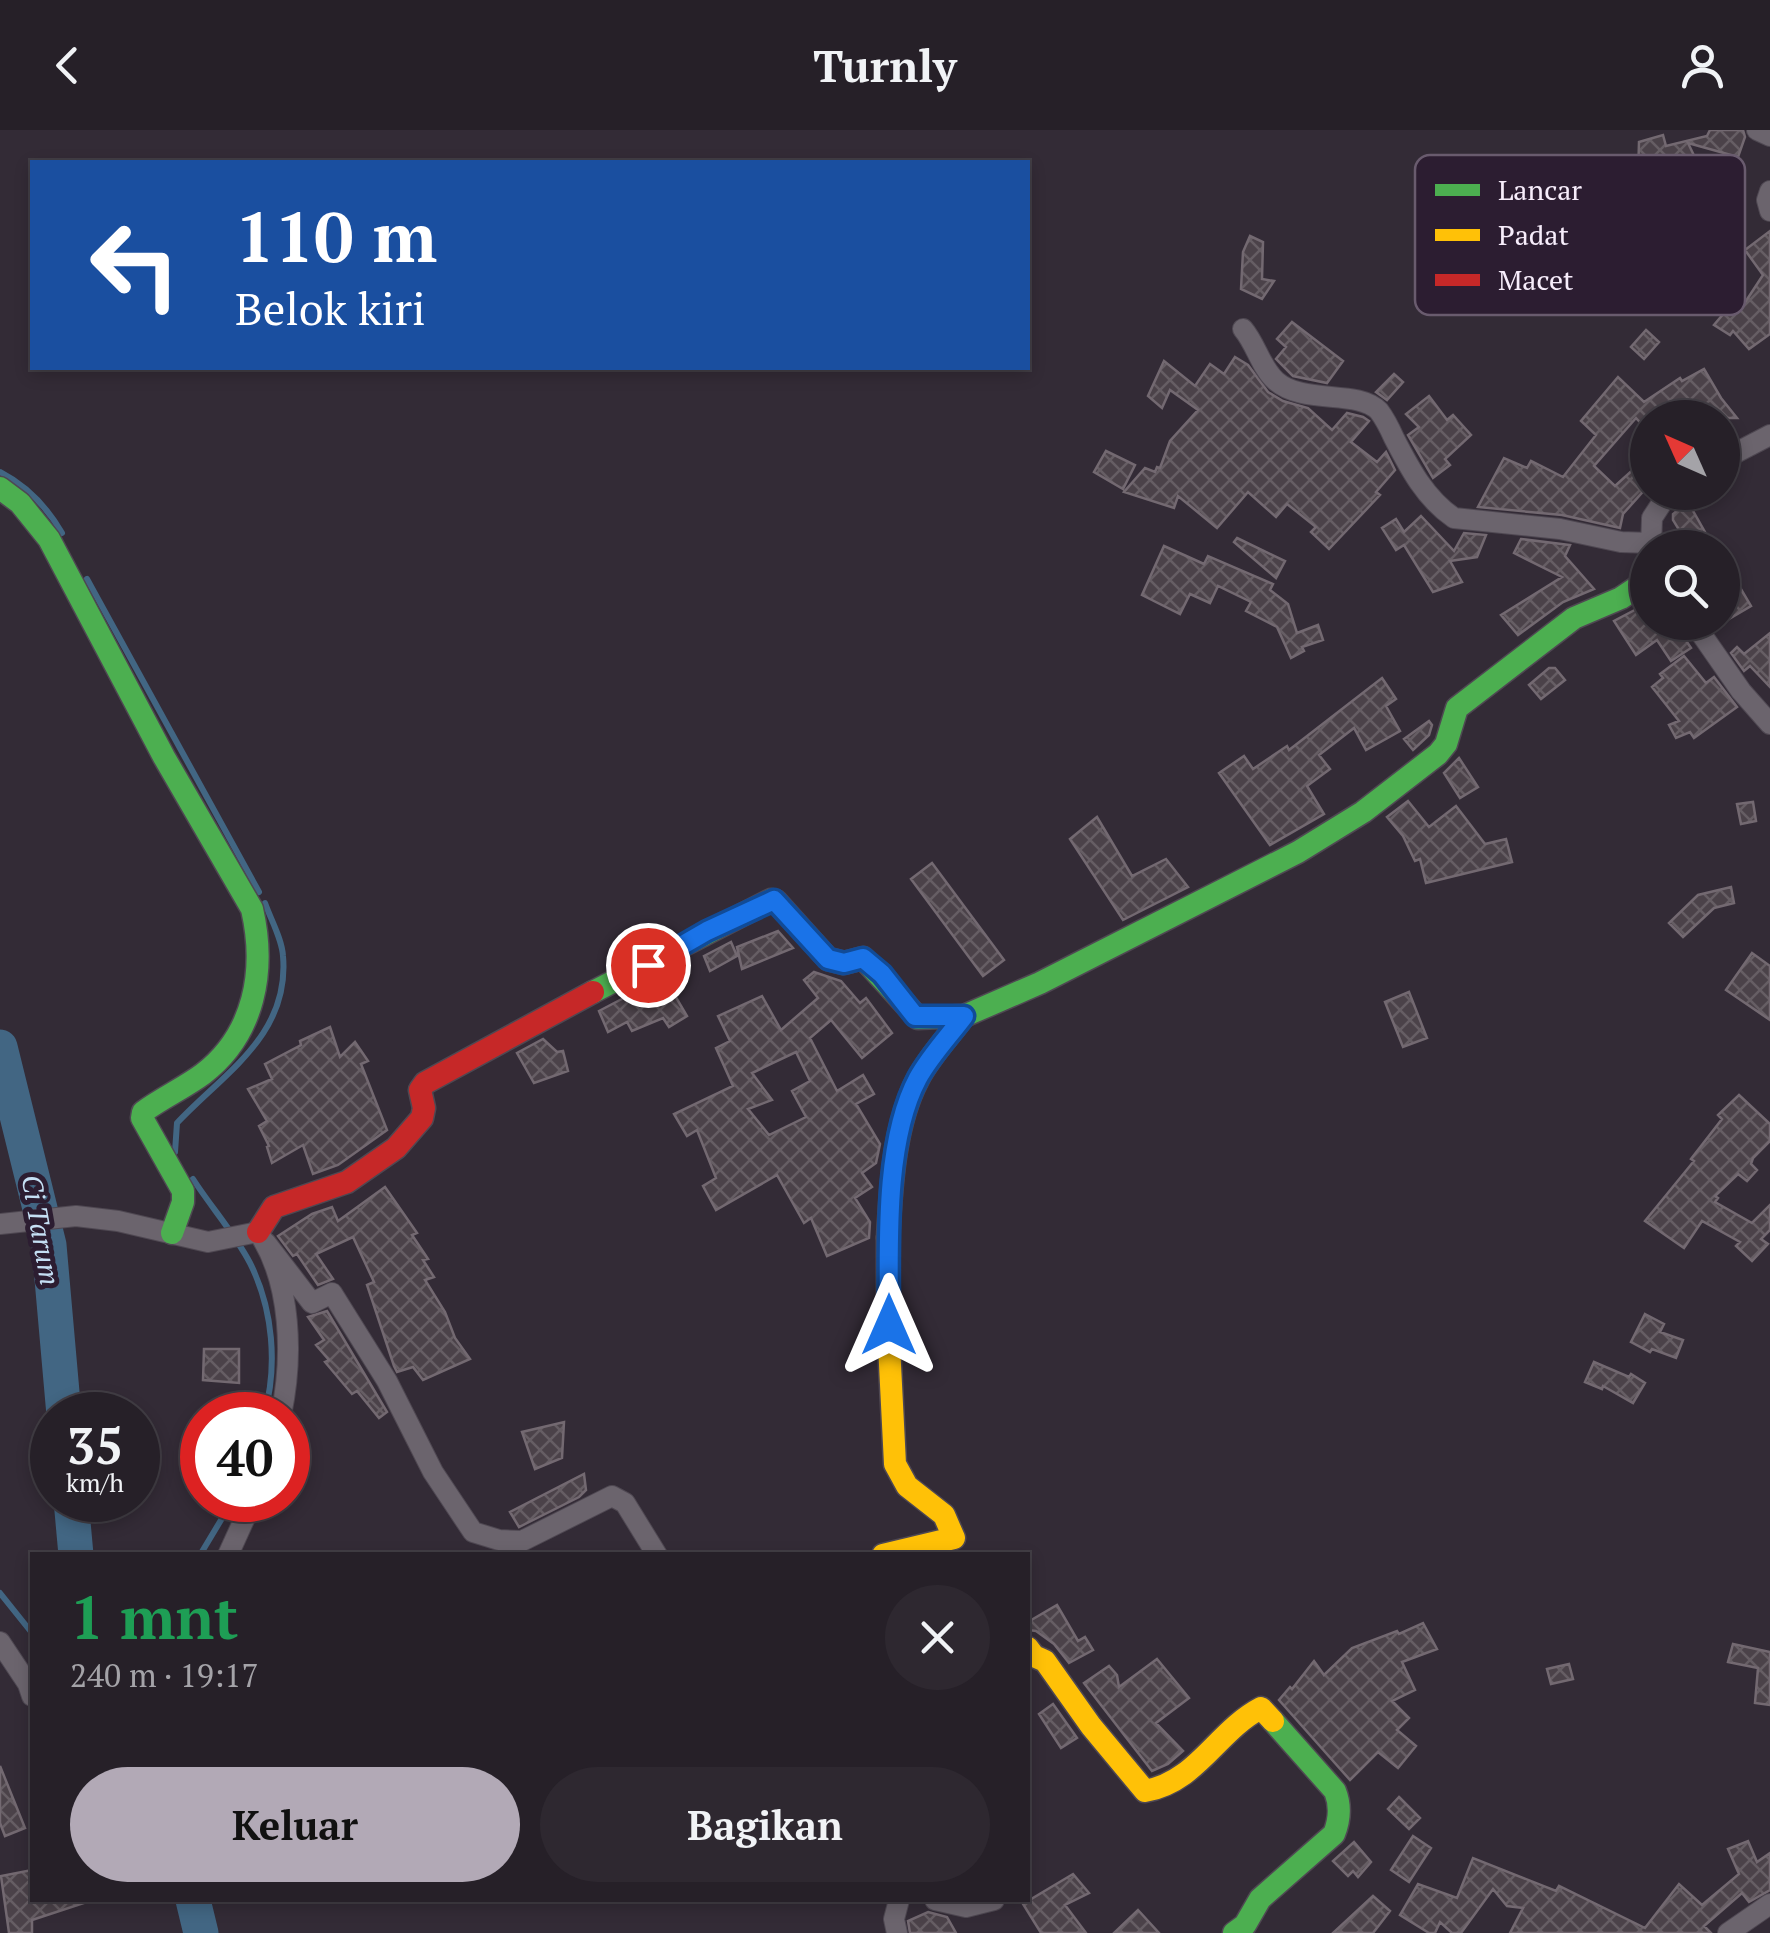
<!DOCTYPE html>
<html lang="id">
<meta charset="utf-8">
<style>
body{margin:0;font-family:"PT Serif",serif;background:#2e2830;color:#f1f3f6;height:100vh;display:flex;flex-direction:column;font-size:38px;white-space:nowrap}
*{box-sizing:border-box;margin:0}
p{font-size:32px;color:#a4a3a8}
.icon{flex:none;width:55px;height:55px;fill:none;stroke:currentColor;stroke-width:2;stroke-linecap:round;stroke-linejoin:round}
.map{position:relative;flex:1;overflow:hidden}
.details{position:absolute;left:30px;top:1422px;width:1000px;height:350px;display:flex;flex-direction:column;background:#262028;border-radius:0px;box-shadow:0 5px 15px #0003,0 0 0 2px #423e45}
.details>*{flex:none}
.guide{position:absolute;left:30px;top:30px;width:1000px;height:210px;border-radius:0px;box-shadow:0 5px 15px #0003,0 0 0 2px #423e45;background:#1a4fa0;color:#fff;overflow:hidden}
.needle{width:65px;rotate:315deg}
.buttons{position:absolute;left:1630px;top:270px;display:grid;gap:20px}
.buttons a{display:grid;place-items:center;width:110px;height:110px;border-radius:50%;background:#262028;box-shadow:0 5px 15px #0003,0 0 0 2px #423e45;font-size:50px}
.speed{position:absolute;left:30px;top:1262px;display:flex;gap:20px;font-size:50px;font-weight:700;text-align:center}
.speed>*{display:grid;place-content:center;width:130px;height:130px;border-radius:50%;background:#262028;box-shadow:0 5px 15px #0003,0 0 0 2px #423e45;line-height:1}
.speed small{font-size:25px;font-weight:400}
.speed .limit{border:15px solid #d22;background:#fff;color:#111}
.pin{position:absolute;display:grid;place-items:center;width:85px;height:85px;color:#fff;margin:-42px;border:5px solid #fff;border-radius:50%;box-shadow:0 2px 10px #0007}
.me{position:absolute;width:110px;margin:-55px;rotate:0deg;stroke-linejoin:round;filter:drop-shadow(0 0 8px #0008)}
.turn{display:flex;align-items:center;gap:35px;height:210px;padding:0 40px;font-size:45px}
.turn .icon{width:130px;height:130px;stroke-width:2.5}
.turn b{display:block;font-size:70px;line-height:85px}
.round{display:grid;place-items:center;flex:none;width:105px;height:105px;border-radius:52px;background:#2e2830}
.head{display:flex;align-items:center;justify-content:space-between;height:170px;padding:0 40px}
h1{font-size:60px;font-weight:700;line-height:75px;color:#1e9e55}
.primary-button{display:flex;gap:20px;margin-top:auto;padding:20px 40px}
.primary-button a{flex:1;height:115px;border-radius:60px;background:#b2a9b6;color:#111;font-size:40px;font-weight:700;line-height:115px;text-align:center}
.primary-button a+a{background:#2e2830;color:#f1f3f6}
header{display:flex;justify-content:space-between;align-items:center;height:130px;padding:0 40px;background:#262028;font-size:45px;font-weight:700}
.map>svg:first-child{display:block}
</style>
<header><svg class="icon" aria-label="back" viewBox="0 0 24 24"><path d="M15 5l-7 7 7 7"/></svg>Turnly<svg class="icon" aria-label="person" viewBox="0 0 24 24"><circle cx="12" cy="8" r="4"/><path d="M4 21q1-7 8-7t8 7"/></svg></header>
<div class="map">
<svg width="1770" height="1803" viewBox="0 0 1770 1803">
<defs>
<pattern id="building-cross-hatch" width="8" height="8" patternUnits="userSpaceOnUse" patternTransform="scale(2.5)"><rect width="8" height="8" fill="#4b4249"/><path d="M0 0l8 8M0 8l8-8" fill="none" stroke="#665e64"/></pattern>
</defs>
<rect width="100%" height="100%" fill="#332b36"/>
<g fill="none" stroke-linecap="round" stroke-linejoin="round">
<path stroke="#426683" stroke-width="6" d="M0 342C27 356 47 377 62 403
M87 449 259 762
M175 1022 177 993C224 943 290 905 283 826 282 809 271 790 265 773
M193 1049C211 1077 235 1104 250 1133 273 1179 278 1236 264 1285
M200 1425 233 1370
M0 1463 32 1503"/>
<path stroke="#426683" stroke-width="35" d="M0 917 49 1115 64 1285
M71 1370 76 1425
M193 1770 201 1803"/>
</g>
<path fill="url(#building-cross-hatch)" stroke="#736971" stroke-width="2.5" fill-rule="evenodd" d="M1710 0H1743L1745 7 1738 27 1688 13 1699 36 1666 43 1665 39 1638 48 1639 12 1663 5 1666 16 1707 6Z
M1770 101V204L1749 219 1733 201 1730 205 1714 195 1736 169 1744 174 1763 145 1745 120Z
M1250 106 1263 112 1262 149 1274 151 1262 169 1241 159 1243 122Z
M1292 192 1343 231 1327 253 1293 246 1276 229 1286 217 1277 209Z
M1646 200 1659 212 1644 229 1631 217Z
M1235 227 1248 235 1268 262 1283 271 1308 278 1332 300 1347 283 1363 287 1369 291 1351 312 1377 332 1386 322 1395 340 1376 362 1380 365 1329 419 1311 402 1316 397 1287 374 1276 387 1248 362 1217 398 1178 366 1174 378 1124 362 1145 338 1155 342 1157 337 1160 338 1170 311 1198 280 1170 260 1162 278 1148 266 1164 231 1195 256 1210 234 1224 244Z
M1704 239 1721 268 1737 288H1648V301L1636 288 1594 336 1615 356 1648 326V356L1623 384 1620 398 1562 385 1478 377 1504 328 1527 338 1531 331 1563 347 1596 305 1581 291 1618 247 1644 272 1680 248 1682 251Z
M1394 244 1403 252 1387 270 1376 262Z
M1429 266 1447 290 1453 285 1471 305 1445 329 1450 335 1433 348 1408 305 1419 297 1406 284Z
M1106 321 1135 335 1123 359 1094 342Z
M1688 372 1714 418H1690L1673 390V384Z
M1421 386 1454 421 1464 403 1486 405 1477 427 1450 431 1462 452 1433 462 1404 415 1396 420 1382 398 1396 389 1404 402Z
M1237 408 1285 431 1276 448 1234 412Z
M1521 409 1570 415 1565 426 1594 459 1563 472 1518 505 1501 485 1562 447 1514 423Z
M1164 416 1204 434 1208 426 1273 454 1270 460 1288 474 1297 503 1318 495 1323 510 1302 517 1304 521 1291 528 1277 497 1246 481 1251 472 1218 456 1210 473 1190 464 1180 484 1142 465Z
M1722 427 1751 476 1722 493Z
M1648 473V492H1679L1676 496 1691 518 1671 531 1657 510 1636 525 1614 491Z
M1770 503V557L1750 536 1744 541 1731 523 1737 517 1744 524Z
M1684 526 1706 553 1714 547 1737 577 1694 608 1690 602 1676 608 1669 595 1679 591 1652 557 1663 548 1660 544Z
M1549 538H1555L1565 550 1541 569 1529 555Z
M1382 548 1396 569 1386 576 1400 601 1366 620 1354 598 1319 625 1330 639 1307 656 1324 684 1270 715 1219 643 1244 626 1253 639 1287 616 1289 620Z
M1429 591 1432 595 1429 605 1413 620 1404 609Z
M1459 628 1478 657 1460 668 1444 643Z
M1408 671 1429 697 1456 676 1485 714 1506 709 1512 732 1426 753 1420 729 1415 731 1403 706 1387 687Z
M1753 672 1756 691 1741 694 1737 674Z
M1097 687 1132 746 1166 729 1188 757 1123 790 1070 709Z
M932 733 1004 830 983 846 911 749Z
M1731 757 1734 773 1714 778 1683 807 1669 793 1698 765Z
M778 801 793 818 742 839 737 817Z
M731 812 737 826 710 841 704 826Z
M1752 823 1770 836V890L1726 860Z
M814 842 841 851 860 873 866 868 892 903 862 928 831 890 810 908 837 961 863 945 874 964 856 974 880 1014 876 1033 862 1043 872 1057 855 1068 870 1092 869 1108 827 1126 811 1088 804 1093 777 1045 716 1080 703 1056 716 1048 697 1000 687 1006 674 984 733 956 716 918 730 911 718 886 762 866 781 900 818 868 804 850ZM796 922 810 951 792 961 806 987 769 1005 748 979 772 970 752 943Z
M664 847 687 886 669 897 663 888 632 901 627 892 608 902 599 881Z
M1409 862 1427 908 1403 917 1385 872Z
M330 897 340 927 355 912 368 931 361 934 387 1000 338 1035 313 1044 303 1015 272 1033 267 1017 269 1016 259 996 267 991 248 959 272 949 265 934 301 915 300 911Z
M543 909 557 922 563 921 568 941 534 953 517 923Z
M1739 965 1770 994V1011L1753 1028 1751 1034 1757 1040 1747 1051 1738 1044 1715 1066 1718 1068 1715 1072 1752 1093 1770 1075V1100L1761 1109 1768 1114 1752 1131 1736 1116 1740 1112 1702 1091 1684 1118 1645 1091 1694 1031 1691 1029 1722 989 1718 985Z
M385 1057 417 1103 412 1105 428 1129 423 1130 434 1147 425 1150 445 1182 455 1208 470 1229 423 1250 413 1237 397 1242 394 1236 367 1155 374 1152 353 1107 316 1124 333 1149 318 1155 297 1124 293 1126 278 1106 312 1084 332 1077 338 1091Z
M327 1181 387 1282 379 1288 357 1261 352 1264 325 1232 329 1230 316 1215 324 1210 308 1187Z
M1645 1184 1664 1194 1660 1202 1683 1210 1676 1228 1652 1219 1650 1222 1631 1212Z
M204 1219H239V1253L203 1250Z
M1594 1232 1629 1247 1631 1244 1645 1253 1633 1273 1603 1256 1602 1259 1585 1252Z
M564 1292 562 1328 535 1339 522 1302Z
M584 1344 586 1360 579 1367 519 1397 510 1382Z
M1057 1475 1078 1511 1085 1507 1093 1520 1069 1533 1054 1514 1036 1501 1028 1500V1492Z
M1423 1493 1437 1519 1402 1532 1415 1560 1392 1571 1409 1588 1397 1600 1416 1616 1398 1638 1378 1622 1350 1650 1279 1570 1290 1557 1292 1559 1314 1531 1324 1545 1352 1518 1397 1501 1399 1504Z
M1733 1514 1770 1522V1575L1755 1573 1758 1538 1728 1532Z
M1157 1529 1189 1568 1156 1593 1183 1621 1168 1634 1152 1641 1084 1553 1109 1536 1117 1545 1119 1557Z
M1569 1534 1573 1549 1551 1554 1547 1539Z
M1053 1574 1077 1608 1061 1618 1039 1584Z
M0 1636 25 1698 5 1706 0 1693Z
M1399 1667 1420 1688 1409 1699 1388 1679Z
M1413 1706 1431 1718 1409 1752 1391 1740Z
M1748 1711 1757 1732 1770 1723V1760L1749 1772 1742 1763 1704 1796 1711 1803H1510L1523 1778 1507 1776 1493 1759 1461 1803H1452L1440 1792 1435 1803H1429L1400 1785 1418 1754 1457 1768 1473 1728 1556 1761 1559 1756 1645 1798 1679 1754 1702 1775 1739 1744 1728 1719Z
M1354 1712 1371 1732 1358 1747 1353 1741 1348 1746 1333 1731Z
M32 1740V1770H83L84 1773 32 1790V1803H9L1 1746Z
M1073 1744 1089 1763 1065 1775 1086 1803H1041L1023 1774Z
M1373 1766 1390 1781 1373 1803H1333Z
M1138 1780 1159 1803H1114Z
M928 1782 947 1787 956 1803H910L908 1791Z"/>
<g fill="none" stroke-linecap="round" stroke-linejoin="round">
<defs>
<path id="street" d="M1757 0 1770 6
M1770 61 1767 70 1770 81
M1243 199C1256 214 1261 238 1276 251 1303 275 1358 259 1379 281 1385 289 1390 299 1394 308 1410 339 1425 368 1454 388L1560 399 1621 412 1650 413
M1722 330 1770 305
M1651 418 1652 388 1669 362
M1693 492 1741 561 1770 594
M0 1094 76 1086 118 1091 208 1112 258 1102C292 1152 293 1228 281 1285
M266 1113 312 1173 332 1163 387 1251 433 1342 473 1402 499 1410 522 1411 612 1366 625 1373 657 1425
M228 1425 253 1370
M0 1512 28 1554 32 1566
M935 1770 966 1777 994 1770
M897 1803 894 1789 899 1770
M1728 1803 1770 1774"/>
<path id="fast" d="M0 358 20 373 49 409 164 627 252 779C266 840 255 904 203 944 184 958 162 968 143 982L142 988 183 1061V1072L172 1103
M593 862 771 770 776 771 828 829 844 833 863 828 918 888 964 886 1040 853 1298 722 1363 682 1438 624 1446 614 1457 578 1574 488 1621 468 1648 450
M888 1108C891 1057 894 994 918 949 930 926 949 906 964 886
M1234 1803 1245 1795 1260 1769 1334 1704C1340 1689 1341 1676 1335 1661L1273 1591"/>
<path id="slow" d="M883 1425 954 1408 944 1385 907 1356 895 1334 888 1195V1108
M1028 1518 1034 1526 1045 1531 1091 1596 1145 1661C1197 1652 1217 1601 1261 1578L1273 1591"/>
<path id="jam" d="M258 1102 274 1077 347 1052 396 1018 422 988 424 978 420 960 425 953 593 862"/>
</defs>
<use href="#street" stroke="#4f4852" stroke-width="22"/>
<use href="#fast" stroke="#4f4852" stroke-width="25"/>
<use href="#slow" stroke="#4f4852" stroke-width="25"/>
<use href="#jam" stroke="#4f4852" stroke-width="25"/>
<use href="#street" stroke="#6b646d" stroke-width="20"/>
<use href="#fast" stroke="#4caf50" stroke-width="22"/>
<use href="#slow" stroke="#ffc107" stroke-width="22"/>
<use href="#jam" stroke="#c62828" stroke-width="22"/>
</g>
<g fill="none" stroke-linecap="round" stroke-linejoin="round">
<defs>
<path id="route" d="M648 835 707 801 774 770 828 829 844 833 863 828 882 844 915 886H964C949 906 930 926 918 948 883 1013 889 1122 889 1195"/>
</defs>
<use href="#route" stroke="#114b97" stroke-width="25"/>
<use href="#route" stroke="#1a73e8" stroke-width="18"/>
</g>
<g text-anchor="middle" stroke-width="10" stroke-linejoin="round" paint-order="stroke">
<g font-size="28" font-style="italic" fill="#c5dff4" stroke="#2c1d31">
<text transform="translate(41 1100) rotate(80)" y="10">Ci Tarum</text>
</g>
</g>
<rect x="1415" y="25" width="330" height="160" rx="15" fill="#2c1d31" stroke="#695b6e" stroke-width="2.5"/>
<rect x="1435" y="54" width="45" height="12" fill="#4caf50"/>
<rect x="1435" y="99" width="45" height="12" fill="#ffc107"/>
<rect x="1435" y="144" width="45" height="12" fill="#c62828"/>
<g font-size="28" fill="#f7edfb">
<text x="1498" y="70">Lancar</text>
<text x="1498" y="115">Padat</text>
<text x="1498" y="160">Macet</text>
</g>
</svg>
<div class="buttons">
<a><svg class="needle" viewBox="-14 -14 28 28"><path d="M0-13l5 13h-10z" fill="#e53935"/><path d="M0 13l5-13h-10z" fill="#a4a3a8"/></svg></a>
<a><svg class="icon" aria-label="search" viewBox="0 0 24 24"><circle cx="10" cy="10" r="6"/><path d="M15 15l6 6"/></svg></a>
</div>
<div class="speed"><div>35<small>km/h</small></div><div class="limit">40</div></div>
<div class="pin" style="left:648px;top:835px;background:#d93025"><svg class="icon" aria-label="arrive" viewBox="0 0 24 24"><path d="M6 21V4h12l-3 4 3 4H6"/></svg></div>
<svg class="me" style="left:889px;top:1195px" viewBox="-20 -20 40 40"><path d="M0-17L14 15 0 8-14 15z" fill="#1a73e8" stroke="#fff" stroke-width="4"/></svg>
<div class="guide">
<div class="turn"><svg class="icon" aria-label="left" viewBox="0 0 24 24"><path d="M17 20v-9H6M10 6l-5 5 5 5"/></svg><div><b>110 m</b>Belok kiri</div></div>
</div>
<section class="details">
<div class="head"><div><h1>1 mnt</h1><p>240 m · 19:17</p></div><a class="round"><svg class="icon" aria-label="close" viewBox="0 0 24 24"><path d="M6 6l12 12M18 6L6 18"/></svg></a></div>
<div class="primary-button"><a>Keluar</a><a>Bagikan</a></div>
</section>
</div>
